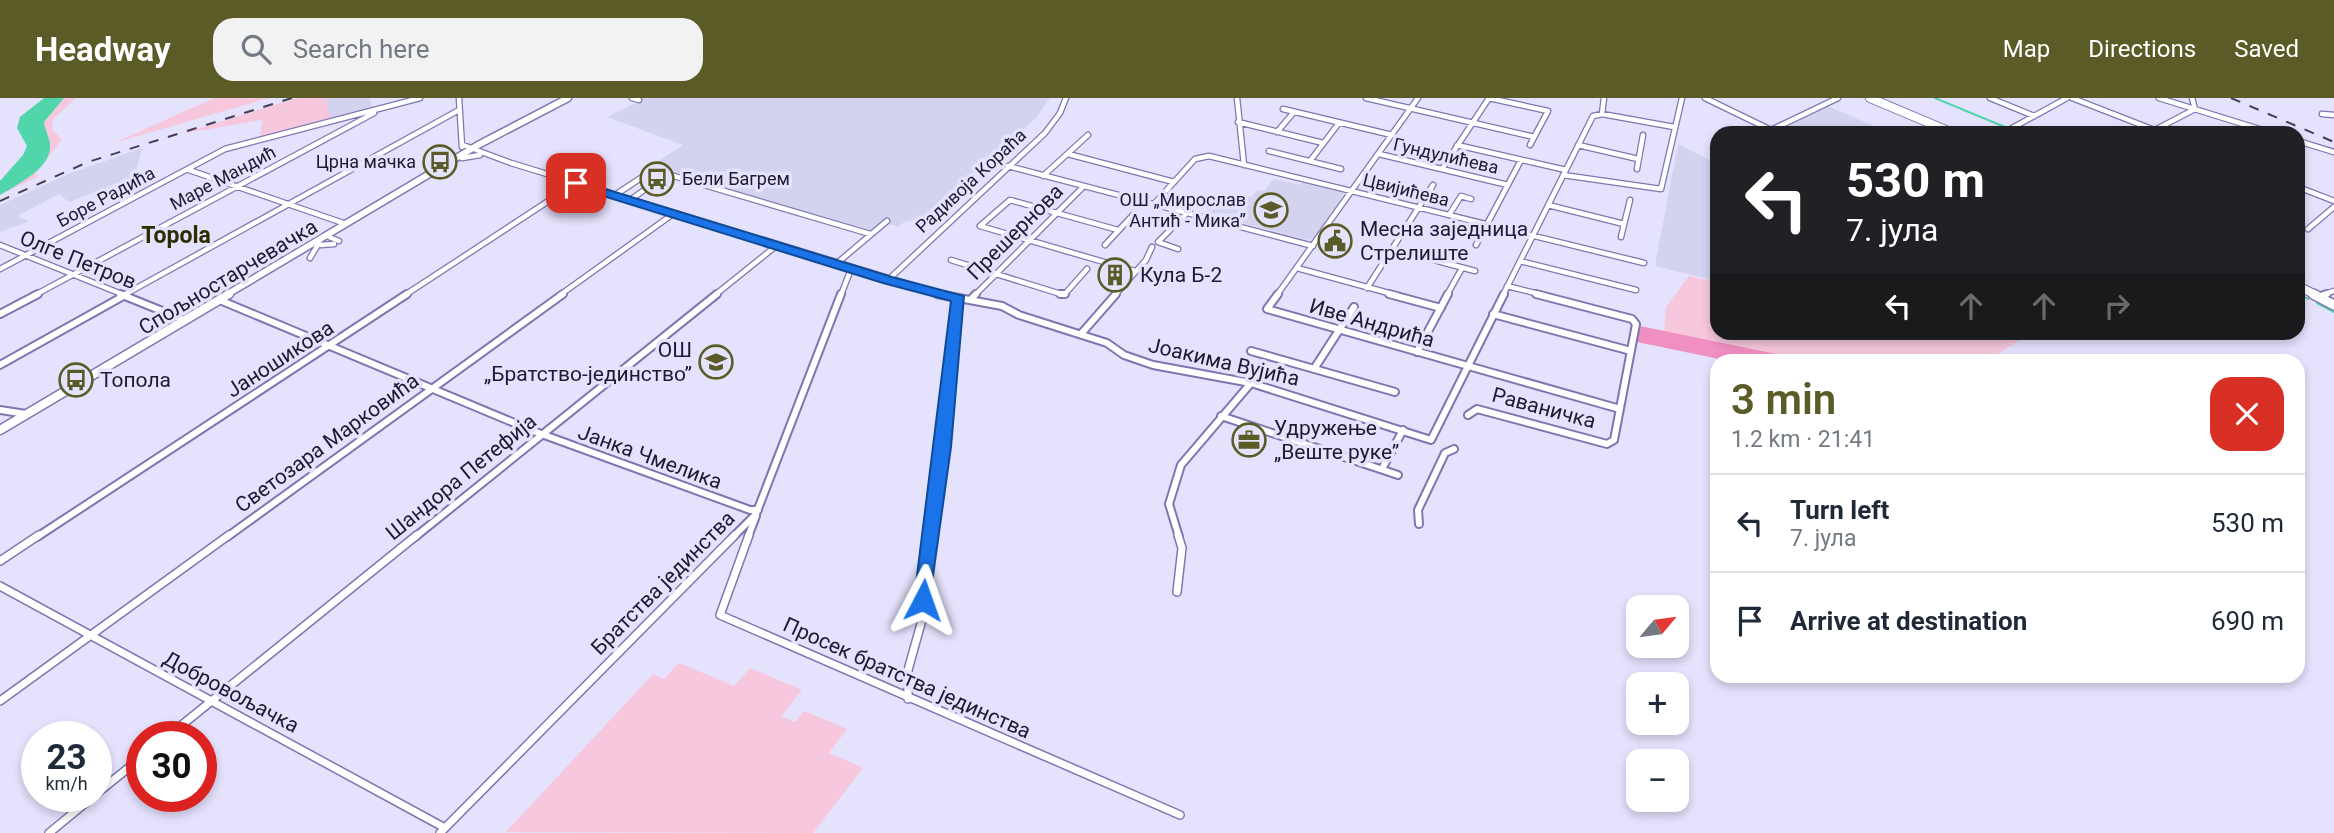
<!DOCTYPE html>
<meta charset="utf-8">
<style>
body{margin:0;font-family:Roboto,sans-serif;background:#f2f2f3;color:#1f2937;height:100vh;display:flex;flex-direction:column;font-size:26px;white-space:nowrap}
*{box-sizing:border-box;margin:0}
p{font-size:23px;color:#747a83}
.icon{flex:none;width:38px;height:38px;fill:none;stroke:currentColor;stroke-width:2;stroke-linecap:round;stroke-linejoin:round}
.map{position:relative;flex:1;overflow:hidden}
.details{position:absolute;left:1710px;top:256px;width:595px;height:329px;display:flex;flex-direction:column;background:#fff;border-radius:21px;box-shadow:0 4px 10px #0003}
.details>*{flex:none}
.top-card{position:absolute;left:1710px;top:28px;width:595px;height:214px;border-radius:21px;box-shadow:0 4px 10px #0003;background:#202124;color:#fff;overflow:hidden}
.needle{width:46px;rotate:61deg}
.tools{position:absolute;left:1626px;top:497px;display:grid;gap:14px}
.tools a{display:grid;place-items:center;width:63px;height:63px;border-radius:14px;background:#fff;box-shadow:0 4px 10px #0003;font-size:35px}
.speed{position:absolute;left:21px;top:623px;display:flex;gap:14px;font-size:35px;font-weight:700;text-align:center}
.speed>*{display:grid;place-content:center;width:91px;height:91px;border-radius:50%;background:#fff;box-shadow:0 4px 10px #0003;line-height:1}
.speed small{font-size:18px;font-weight:400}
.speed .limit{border:10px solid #d22;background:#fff;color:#111}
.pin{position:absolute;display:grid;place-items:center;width:60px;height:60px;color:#fff;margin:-30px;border-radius:14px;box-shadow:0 4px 10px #0006}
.me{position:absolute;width:77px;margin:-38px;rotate:4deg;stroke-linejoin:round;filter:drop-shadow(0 0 5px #0008)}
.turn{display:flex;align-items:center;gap:24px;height:147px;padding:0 21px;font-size:32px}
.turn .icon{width:91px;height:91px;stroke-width:2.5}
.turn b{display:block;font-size:49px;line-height:60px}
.lanes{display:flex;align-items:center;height:66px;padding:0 21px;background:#0003;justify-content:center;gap:35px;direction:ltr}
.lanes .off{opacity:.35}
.round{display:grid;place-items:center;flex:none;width:74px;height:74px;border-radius:21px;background:#f2f2f3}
.overview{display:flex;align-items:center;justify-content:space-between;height:119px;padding:0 21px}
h1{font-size:42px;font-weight:600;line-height:52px;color:#5b5b28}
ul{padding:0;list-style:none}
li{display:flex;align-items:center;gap:21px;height:98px;padding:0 21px;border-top:2px solid #e0e1e3}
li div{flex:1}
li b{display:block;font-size:26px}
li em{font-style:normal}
header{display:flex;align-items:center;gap:42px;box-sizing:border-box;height:98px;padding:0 35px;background:#5b5b28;color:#fff}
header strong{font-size:33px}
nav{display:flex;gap:38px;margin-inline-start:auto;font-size:24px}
.search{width:490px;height:63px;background:#f2f2f3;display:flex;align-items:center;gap:18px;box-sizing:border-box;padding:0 24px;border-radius:21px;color:#747a83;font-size:26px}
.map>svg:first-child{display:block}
</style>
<header>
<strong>Headway</strong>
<div class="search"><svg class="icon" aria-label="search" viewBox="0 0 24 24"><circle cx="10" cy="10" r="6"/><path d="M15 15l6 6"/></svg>Search here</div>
<nav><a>Map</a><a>Directions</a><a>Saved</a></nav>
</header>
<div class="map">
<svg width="2334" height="735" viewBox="0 0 2334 735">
<rect width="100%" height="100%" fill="#e4e2fc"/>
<path fill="#d3d2ef" d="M332 0H369L373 11 331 22 325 2Z
M645 0H1050L1036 20 924 120 904 124 898 129 882 124 868 134 667 72 669 69 656 65 683 47 607 19Z
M1828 8 1890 35H1774Z
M1678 46 1717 66V183L1655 168Z
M142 50 135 78 69 104 59 96 17 118 29 123 0 134V107L71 75Z
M1274 81 1300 87 1304 83 1341 92 1344 96 1314 140 1307 142 1209 116 1212 113 1207 111 1220 96 1241 101 1245 97 1251 99 1258 92 1264 93Z"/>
<path fill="#f6c7dd" d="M64 0H76L53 21 52 32 62 41 35 77 39 78 0 97C15 86 53 70 50 46 49 38 45 32 44 24Z
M214 0H269L114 45Z
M297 0H332L326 2 331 22 260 41 262 22 181 36Z
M1689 178 1717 184V234L2031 235 1988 262H1805L1664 234 1666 209Z
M679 565 734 588 750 570 802 592 781 618 795 624 804 613 847 631 829 655 863 670 813 735 506 734 653 576 664 581Z"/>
<path fill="#f08fc1" d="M1640 228 1805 262H1724L1637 244Z"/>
<path fill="#51d6ac" d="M44 0H64L44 24C45 32 49 38 50 46 53 70 16 87 0 97V83L23 57 27 48 17 30 20 19Z"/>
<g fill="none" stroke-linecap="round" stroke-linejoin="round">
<path stroke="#51d6ac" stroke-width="2" d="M1935 0 2005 29
M2298 195 2308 201
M2317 205 2334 214"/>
<defs>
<path id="minor-far2" d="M459 0 462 49
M632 0 639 2
M1237 0 1244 67
M1366 0 1534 39
M1489 0 1548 13 1530 47
M1705 0 1771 32 1838 0
M1990 0 2034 18
M2072 0 2162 35
M2159 0 2272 35
M1283 11 1392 37
M1602 16 1604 0
M2322 16 2334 17
M1238 24 1323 45
M1277 34 1294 14
M2003 35 2067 0
M2149 35 2195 11 2192 0
M2298 43 2334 54
M463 47 511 65 944 197
M1457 47 1566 72
M1578 47 1638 61
M1269 53 1341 71
M1068 56 1174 84
M1379 56 1508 87
M462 60 480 57
M1310 63 1339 25
M1008 68 1313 148
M1442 71 1489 0
M1637 71 1643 37
M189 72 346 126
M1563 77 1661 91 1682 0
M1043 78 1088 37
M2298 89 2334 103
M615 97 650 74
M630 102 667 76 870 136
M1153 107 1195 61 1209 58 1644 165
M1548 107 1624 126
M1449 117 1461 98 1471 101
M980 128 1135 173
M980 128 1010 102 1118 132
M2308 131 2334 109
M329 139 339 143
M1621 139 1630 102
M0 147 124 197
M321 147 334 146
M1105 147 1133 117
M1476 147 1521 62
M1178 151 1158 144 1186 116
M1393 151 1475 173
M310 160 319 145
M951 162 1064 197 1087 171
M1520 163 1636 192
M836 166 887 123
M1297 170 1396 197
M0 171 225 51 420 0
M888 182 1045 35 1060 15 1066 0
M1507 188 1543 197
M1367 190 1433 87
M35 197 374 15
M124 197 459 12
M405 197 576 85
M560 197 673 116
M715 197 776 148
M841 197 851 171
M975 197 1083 89
M1115 197 1146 162 1152 149
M1277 197 1418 0
M1447 197 1462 170
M1503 197 1593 18 1602 16 1674 29
M2322 197 2334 193"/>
<path id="minor-far1" d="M120 196 182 221
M937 196 1002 208 1019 217 1107 245 1124 257 1153 267 1251 285 1431 342 1504 196
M1060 196H1065
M1278 196 1267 211 1620 311
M1389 196 1441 210
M2318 199 2327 196
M970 202 976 196
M222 203 536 334 750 412H758
M0 216 38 196
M1493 216 1631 253
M1081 236 1116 196
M1251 253 1395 294
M1417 254 1448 196
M0 267 127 196
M1314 271 1354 209
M0 312 26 316
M1468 317 1477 311 1607 346 1614 342 1636 226 1632 221 1536 196
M1221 318 1398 377
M1382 371 1403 332
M1419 426 1418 412 1445 355 1454 351
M37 439 407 196
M227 439 563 196
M415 439 717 196
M733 439 756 416 841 196
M748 439 756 418
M929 439 943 349 955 210 959 201
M1179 439 1169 406 1181 367 1251 285"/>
<path id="minor" d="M749 437 720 517 1180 717
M0 463 39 437
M0 488 445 730
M1177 494 1182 450 1178 437
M908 601V572L922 522 929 437
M0 603 229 437
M167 639 417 437
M96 696 142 659
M49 735 94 698
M440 735 735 437"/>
<path id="tertiary-far1" d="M226 197 478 47 568 0"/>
<path id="tertiary" d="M0 332 229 196"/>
<path id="primary-far1" d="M1870 0 1953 35
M2298 188 2316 197"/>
<path id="primary" d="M2313 196 2334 207"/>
</defs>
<use href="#minor-far2" stroke="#7d76b1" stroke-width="7"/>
<use href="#minor-far1" stroke="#7d76b1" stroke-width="10"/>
<use href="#minor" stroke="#7d76b1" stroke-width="10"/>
<use href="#tertiary-far1" stroke="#7d76b1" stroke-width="9"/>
<use href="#tertiary" stroke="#7d76b1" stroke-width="11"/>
<use href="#primary-far1" stroke="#7d76b1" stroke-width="10"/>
<use href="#primary" stroke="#7d76b1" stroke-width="12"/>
<use href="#minor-far2" stroke="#fff" stroke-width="4.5"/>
<use href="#minor-far1" stroke="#fff" stroke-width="6"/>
<use href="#minor" stroke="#fff" stroke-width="7"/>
<use href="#tertiary-far1" stroke="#fff" stroke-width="6"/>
<use href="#tertiary" stroke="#fff" stroke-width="8"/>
<use href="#primary-far1" stroke="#fff" stroke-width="8"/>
<use href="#primary" stroke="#fff" stroke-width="9"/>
<path stroke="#423f57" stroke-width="2" stroke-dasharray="10 10" stroke-linecap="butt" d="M2231 0 2334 44
M0 103 88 64 292 0"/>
</g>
<path fill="#1a73e8" stroke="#114b97" stroke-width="2" d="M576 82 892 179 964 198 951 349 929 506H917L914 502 951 203 883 185 571 88 570 85Z"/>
<defs>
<symbol id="bus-ring" viewBox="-11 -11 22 22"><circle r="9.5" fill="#e4e2fc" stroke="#5b5b28" stroke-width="1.5"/><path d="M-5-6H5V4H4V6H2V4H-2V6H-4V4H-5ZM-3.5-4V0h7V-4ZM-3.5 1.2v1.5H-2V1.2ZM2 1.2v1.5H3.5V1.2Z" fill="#5b5b28"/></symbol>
<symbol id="school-ring" viewBox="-11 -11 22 22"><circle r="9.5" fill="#e4e2fc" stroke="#5b5b28" stroke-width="1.5"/><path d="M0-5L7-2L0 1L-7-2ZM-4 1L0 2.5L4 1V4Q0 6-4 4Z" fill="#5b5b28"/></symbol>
<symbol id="civic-ring" viewBox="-11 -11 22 22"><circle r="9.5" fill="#e4e2fc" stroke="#5b5b28" stroke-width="1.5"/><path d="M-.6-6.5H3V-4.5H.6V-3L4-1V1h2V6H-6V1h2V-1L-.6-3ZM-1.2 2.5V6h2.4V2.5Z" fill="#5b5b28"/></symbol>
<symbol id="building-ring" viewBox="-11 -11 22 22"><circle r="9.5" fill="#e4e2fc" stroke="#5b5b28" stroke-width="1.5"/><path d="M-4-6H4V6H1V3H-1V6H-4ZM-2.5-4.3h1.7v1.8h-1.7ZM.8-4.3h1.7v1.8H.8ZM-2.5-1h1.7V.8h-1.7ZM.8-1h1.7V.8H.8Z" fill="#5b5b28"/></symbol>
<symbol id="office-ring" viewBox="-11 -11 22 22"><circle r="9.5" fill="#e4e2fc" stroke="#5b5b28" stroke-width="1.5"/><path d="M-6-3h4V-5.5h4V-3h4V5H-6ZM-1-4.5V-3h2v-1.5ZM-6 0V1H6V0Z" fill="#5b5b28"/></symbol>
</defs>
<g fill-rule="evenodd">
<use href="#bus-ring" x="421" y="45" width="38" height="38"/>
<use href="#bus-ring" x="638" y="62" width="38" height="38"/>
<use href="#school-ring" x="1252" y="93" width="38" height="38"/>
<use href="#civic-ring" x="1316" y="124" width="38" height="38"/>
<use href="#building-ring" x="1096" y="158" width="38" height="38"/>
<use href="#school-ring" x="697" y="245" width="38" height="38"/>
<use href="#bus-ring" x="57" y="263" width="38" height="38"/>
<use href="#office-ring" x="1230" y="323" width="38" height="38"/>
</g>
<g text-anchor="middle" stroke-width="7" stroke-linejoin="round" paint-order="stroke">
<g font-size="18" fill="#1d1a31" stroke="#e4e2fc">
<text transform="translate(1446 58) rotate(13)" y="6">Гундулићева</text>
<text transform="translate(223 80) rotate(-28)" y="6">Маре Мандић</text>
<text transform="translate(971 83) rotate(-43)" y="6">Радивоја Кораћа</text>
<text transform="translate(1406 92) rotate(14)" y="6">Цвијићева</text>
<text transform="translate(106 99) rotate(-28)" y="6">Боре Радића</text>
</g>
<g font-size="18" fill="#1d1a31" stroke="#e4e2fc" text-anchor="end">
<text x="416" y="70">Црна мачка</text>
<text x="682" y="87" text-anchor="start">Бели Багрем</text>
<text x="1246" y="108">ОШ „Мирослав<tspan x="1246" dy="21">Антић - Мика”</tspan></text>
</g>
<g font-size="21" fill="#1d1a31" stroke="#e4e2fc" text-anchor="start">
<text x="1360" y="138">Месна заједница<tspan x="1360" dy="24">Стрелиште</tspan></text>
<text x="1140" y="184">Кула Б-2</text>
<text x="692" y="259" text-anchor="end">ОШ<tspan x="692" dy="24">„Братство-јединство”</tspan></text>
<text x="100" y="289">Топола</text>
<text x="1274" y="337">Удружење<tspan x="1274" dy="24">„Веште руке”</tspan></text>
</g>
<g font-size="21" fill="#1d1a31" stroke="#e4e2fc">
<text transform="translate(1015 134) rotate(-45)" y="7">Прешернова</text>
<text transform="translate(78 162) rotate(22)" y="7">Олге Петров</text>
<text transform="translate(228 179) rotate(-31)" y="7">Спољностарчевачка</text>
<text transform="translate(1372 225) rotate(16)" y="7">Иве Андрића</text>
<text transform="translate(280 261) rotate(-33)" y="7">Јаношикова</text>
<text transform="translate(1224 264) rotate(13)" y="7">Јоакима Вујића</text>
<text transform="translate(1544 310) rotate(15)" y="7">Раваничка</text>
<text transform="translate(327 345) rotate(-36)" y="7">Светозара Марковића</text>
<text transform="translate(650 359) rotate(20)" y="7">Јанка Чмелика</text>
<text transform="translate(461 379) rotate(-39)" y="7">Шандора Петефија</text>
<text transform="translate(663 485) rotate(-45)" y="7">Братства јединства</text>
<text transform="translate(907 580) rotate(24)" y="7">Просек братства јединства</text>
<text transform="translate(231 594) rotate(28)" y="7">Добровољачка</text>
</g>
<g font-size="23" font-weight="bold" fill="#2e2d02" stroke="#e4e2fc">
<text x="176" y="145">Topola</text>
</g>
</g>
</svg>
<div class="tools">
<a><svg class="needle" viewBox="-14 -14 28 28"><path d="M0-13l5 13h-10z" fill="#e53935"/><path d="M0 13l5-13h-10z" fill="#747a83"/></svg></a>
<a>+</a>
<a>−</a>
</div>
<div class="speed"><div>23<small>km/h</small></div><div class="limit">30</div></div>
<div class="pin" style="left:576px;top:85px;background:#d93025"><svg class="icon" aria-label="arrive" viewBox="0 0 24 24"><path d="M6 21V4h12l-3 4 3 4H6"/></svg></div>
<svg class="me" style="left:923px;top:502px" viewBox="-20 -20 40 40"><path d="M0-17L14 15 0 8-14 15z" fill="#1a73e8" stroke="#fff" stroke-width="4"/></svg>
<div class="top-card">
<div class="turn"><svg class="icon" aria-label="left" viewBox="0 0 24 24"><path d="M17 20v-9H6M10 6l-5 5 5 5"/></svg><div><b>530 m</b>7. јула</div></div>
<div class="lanes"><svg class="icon" aria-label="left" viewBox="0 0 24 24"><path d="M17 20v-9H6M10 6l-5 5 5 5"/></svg><svg class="icon off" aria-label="ahead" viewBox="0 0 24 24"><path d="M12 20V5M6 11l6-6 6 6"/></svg><svg class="icon off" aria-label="ahead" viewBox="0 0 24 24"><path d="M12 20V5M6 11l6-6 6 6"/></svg><svg class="icon off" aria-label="right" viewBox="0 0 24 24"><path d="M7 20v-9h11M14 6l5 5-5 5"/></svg></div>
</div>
<section class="details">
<div class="overview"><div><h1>3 min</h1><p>1.2 km · 21:41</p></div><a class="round" style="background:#d93025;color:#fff"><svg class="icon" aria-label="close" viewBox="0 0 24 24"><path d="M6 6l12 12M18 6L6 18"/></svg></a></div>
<ul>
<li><svg class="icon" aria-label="left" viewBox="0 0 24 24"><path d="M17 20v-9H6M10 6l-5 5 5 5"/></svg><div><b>Turn left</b><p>7. јула</p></div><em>530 m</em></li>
<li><svg class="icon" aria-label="arrive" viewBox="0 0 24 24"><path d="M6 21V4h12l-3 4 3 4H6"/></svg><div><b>Arrive at destination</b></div><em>690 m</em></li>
</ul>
</section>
</div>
